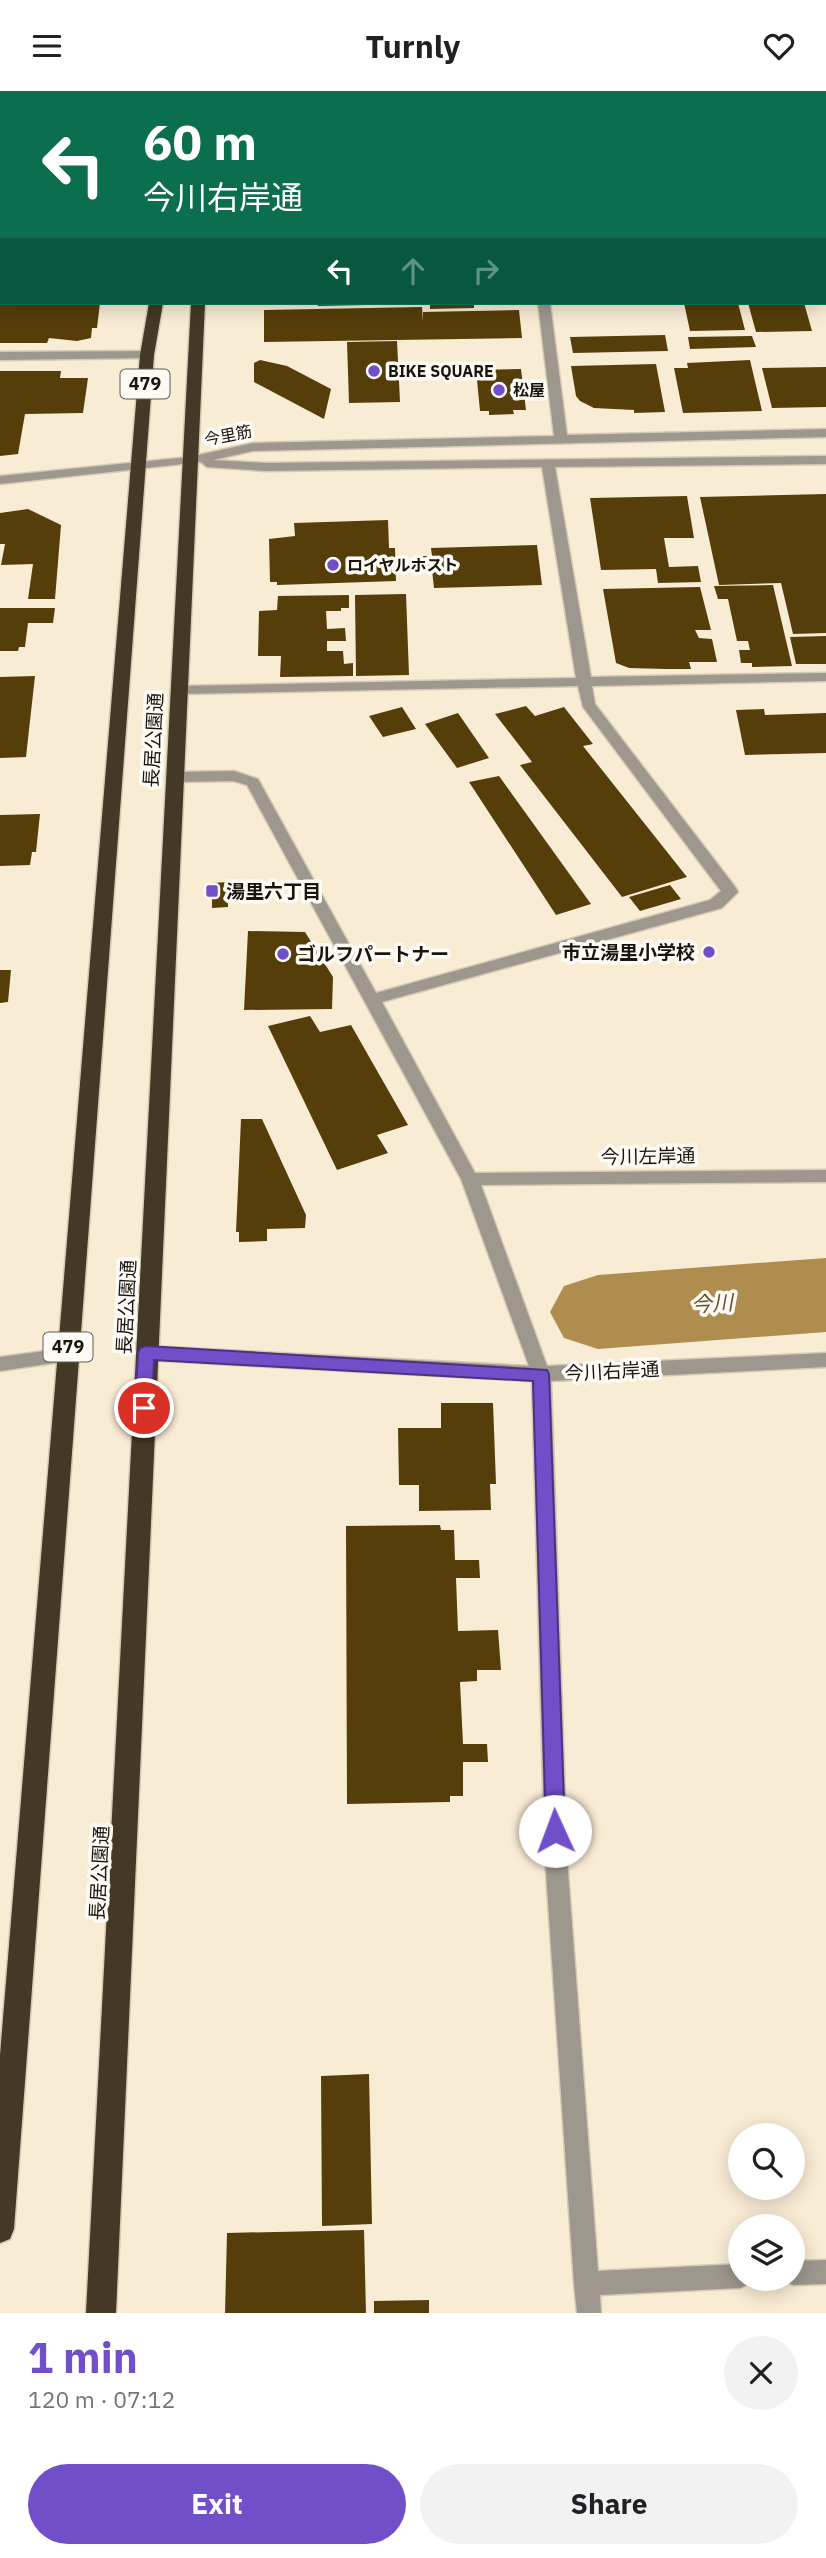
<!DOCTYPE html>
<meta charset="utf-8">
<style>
body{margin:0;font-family:"IBM Plex Sans","Noto Sans JP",sans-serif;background:#f2f2f2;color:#202124;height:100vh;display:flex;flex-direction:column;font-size:26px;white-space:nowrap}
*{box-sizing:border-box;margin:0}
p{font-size:23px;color:#757577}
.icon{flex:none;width:38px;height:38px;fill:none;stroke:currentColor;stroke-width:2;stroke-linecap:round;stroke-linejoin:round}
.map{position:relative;height:2222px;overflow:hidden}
.sheet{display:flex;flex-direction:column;background:#fff;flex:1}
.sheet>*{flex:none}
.hud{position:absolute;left:0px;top:0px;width:826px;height:214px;box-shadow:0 4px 18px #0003;background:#0b6e4f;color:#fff;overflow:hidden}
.controls{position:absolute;left:728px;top:2032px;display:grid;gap:14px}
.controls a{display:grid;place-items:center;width:77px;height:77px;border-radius:50%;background:#fff;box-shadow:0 4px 18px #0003;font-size:35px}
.pin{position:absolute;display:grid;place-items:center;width:60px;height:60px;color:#fff;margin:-30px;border:4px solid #fff;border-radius:50%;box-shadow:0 2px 7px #0007}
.me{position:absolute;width:77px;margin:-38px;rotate:358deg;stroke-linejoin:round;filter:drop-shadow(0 0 5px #0008)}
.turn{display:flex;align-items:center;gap:24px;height:147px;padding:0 28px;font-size:32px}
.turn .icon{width:91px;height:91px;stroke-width:2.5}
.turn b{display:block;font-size:49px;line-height:60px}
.lanes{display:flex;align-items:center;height:66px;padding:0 28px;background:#0003;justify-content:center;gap:35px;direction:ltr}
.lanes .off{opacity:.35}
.round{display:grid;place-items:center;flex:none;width:74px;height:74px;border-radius:37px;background:#f2f2f2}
.headline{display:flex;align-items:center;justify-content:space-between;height:119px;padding:0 28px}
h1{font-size:42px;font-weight:800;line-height:52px;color:#714fc8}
.action{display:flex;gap:14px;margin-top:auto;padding:14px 28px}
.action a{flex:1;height:80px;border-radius:42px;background:#714fc8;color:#fff;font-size:28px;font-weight:800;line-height:80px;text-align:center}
.action a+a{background:#f2f2f2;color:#202124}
header{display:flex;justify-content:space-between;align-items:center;height:91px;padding:0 28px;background:#fff;font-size:32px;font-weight:800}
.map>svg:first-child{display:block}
</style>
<header><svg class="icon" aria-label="menu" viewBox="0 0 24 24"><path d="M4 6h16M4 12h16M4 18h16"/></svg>Turnly<svg class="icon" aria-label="heart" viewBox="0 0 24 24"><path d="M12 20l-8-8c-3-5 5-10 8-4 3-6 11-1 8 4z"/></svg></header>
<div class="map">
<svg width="826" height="2222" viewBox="0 0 826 2222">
<rect width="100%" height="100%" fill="#f9ecd5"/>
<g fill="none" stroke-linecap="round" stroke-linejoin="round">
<path fill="#ae8d4e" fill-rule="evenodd" d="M826 1167V1241L598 1258 564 1247 550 1221 564 1195 598 1184Z"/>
</g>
<path fill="#553e09" d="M0 212H100L97 237H92L91 247 77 250 49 247 47 252H0Z
M318 212H367V214L318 215Z
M430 212H474V217L430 218Z
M684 212H738L745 239 690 240Z
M748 212H804L812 240 756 241Z
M422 216 423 231V221L519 219 522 247 264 251V219Z
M665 244 668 260 573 262 570 246Z
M752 245 756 256 690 258 688 246Z
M397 250 400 311 349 312 347 251Z
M260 269 287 275 331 298 324 328 254 291V272Z
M750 269 762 320 683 322 674 277H688L687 272Z
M656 273 665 321 634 322V319L594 317 580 310 576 305 571 275Z
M826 276V316L772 317 762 277Z
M521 278 526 319H513L514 323 489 324V320H480L476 279Z
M0 280H61L60 287H88L83 322 25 323 18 363 0 365Z
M826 403V542L793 543 781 492 719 494 700 406Z
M687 405 694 447H664L669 476 698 475 701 491 658 492 656 478 601 479 590 407Z
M28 418 61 434 55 508H28L33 473 1 474 5 453H0V422Z
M388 429 389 457H395L396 490 277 494V491H270L269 448 295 445 294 432Z
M537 454 542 494 434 497 432 479H422L421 465H432L431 457Z
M773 494 792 575 752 576V572H741L739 559H750L748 550H737L728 508H718L714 495Z
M700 496 711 539H695L699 547 712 548 717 571H689L691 578H665L629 577 616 572 603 498Z
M406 503 409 584 356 585 355 504Z
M349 504V517H341V520H326L327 538 345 537 346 550H327V560H343L344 573 353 572V585L280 586 281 565H258L259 520 277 519 278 505Z
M0 517H55L53 532H28L25 556H19L18 560H0Z
M826 545V573H796L790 546Z
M35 585 26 666 0 667V586Z
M526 615 535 625 564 616 593 653 583 655 687 786 622 806 520 674 532 671 495 623Z
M402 616 416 638 383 646 369 625Z
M764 618 765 624 826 622V662L745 664 736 619Z
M458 622 489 667 457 677 425 633Z
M499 685 591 813 556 824 469 691Z
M40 723 36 761H32L30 774 0 775V724Z
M228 791V816L212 817V792Z
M670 794 681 808 640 820 629 806Z
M248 840 305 841 333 886 332 918 244 919Z
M0 879H11L8 911 0 912Z
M310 925 320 941 351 934 408 1034 377 1044 388 1062 337 1079 268 935Z
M241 1028H262L306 1124 305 1137 267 1138V1150L239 1151V1141H236Z
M441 1312H493L496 1393H490L491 1419 419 1420V1394H399L398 1337H441Z
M440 1434 441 1439H454L455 1469H479L480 1487H456L458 1540 498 1539 501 1579H477V1590L460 1591 463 1653H487L488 1671H463V1705H450V1711L347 1713 346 1435Z
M369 1983 372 2133 322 2135 321 1985Z
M364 2139 366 2222H225L227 2142Z
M429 2209V2222H374V2210Z"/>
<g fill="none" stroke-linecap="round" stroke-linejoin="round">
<defs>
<path id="minor" d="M511 0H521V2H511Z
M729 0H739V2H729Z
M824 162H826V170H824Z
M538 212H550L567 344 826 338V346L253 360 213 369 266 372 826 365V373L555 376 591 586 826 582V590L592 595 595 613 736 797 738 801 722 817 382 911 475 1082 826 1079V1091L481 1094 547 1275 826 1262V1276L551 1290 567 1767 598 2180 740 2173V2188H751L748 2193 740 2197 600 2204 601 2222H577L574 2193 545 1767 532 1290 146 1269 139 1267 137 1262 139 1257 146 1255 529 1275 461 1088 247 694 233 690 173 691 166 686 173 681 234 680 258 688 376 902 710 809 721 800 583 616 578 595 178 603 171 599 178 595 576 587 542 376 266 380 207 376 201 371 0 393V385L189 366 253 352 554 345Z
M147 260 153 264 151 267 0 269V261Z
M67 1257 74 1259 76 1264 74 1269 0 1280V1266Z
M826 2169V2193L793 2194 785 2190 783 2188H793V2170Z"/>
<path id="highway" d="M167 0H179V2H167Z
M205 0H217V2H205Z
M149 212H163L154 264 14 2138 10 2148 0 2152V1964L140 264Z
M191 212H205L116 2222H86Z"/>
</defs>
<use href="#minor" stroke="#d5cab5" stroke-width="3"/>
<use href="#highway" stroke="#d5cab5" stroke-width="3"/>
<use href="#minor" fill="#9d978e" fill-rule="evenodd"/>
<use href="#highway" fill="#433926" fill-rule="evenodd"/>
</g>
<path fill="#714fc8" stroke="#493382" stroke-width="2" d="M146 1255 547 1279 549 1283 565 1740 562 1746 555 1749 549 1746 546 1740 533 1290 154 1269 152 1317 150 1322H138L135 1317 138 1262 140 1257Z"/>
<g fill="#714fc8" stroke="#fefbf6" stroke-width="2.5">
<circle cx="374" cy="280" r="7"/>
<circle cx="499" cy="299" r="7"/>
<circle cx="333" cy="474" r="7"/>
<rect x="205" y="793" width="14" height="14" rx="3.5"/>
<circle cx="709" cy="861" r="7"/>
<circle cx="283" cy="863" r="7"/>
</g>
<g text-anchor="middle" stroke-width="7" stroke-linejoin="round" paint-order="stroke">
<g font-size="16" font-weight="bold" fill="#19150d" stroke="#fefbf6" text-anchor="start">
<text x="388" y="286">BIKE SQUARE</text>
<text x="513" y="305">松屋</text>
<text x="347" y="480">ロイヤルホスト</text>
</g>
<g font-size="16" fill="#19150d" stroke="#fefbf6">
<text transform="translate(228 344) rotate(-11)" y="6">今里筋</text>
</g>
<g fill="#fefbf6" stroke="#5e5a53" stroke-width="2">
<rect x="120.5" y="278.5" width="49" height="29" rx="5"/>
<rect x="43.5" y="1241.5" width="49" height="29" rx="5"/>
</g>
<g font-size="18" font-weight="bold" fill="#19150d">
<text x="145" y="299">479</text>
<text x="68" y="1262">479</text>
</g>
<g font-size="19" fill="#19150d" stroke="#fefbf6">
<text transform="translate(153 649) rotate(-87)" y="7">長居公園通</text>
<text transform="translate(648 1065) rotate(-1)" y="7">今川左岸通</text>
<text transform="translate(126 1216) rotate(-87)" y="7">長居公園通</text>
<text transform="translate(612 1280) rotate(-3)" y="7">今川右岸通</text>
<text transform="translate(99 1782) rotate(-87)" y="7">長居公園通</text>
</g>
<g font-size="19" font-weight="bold" fill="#19150d" stroke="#fefbf6" text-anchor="start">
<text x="226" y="807">湯里六丁目</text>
<text x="695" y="868" text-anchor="end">市立湯里小学校</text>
<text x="297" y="870">ゴルフパートナー</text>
</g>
<g font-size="21" font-style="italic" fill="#685020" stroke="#fefbf6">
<text transform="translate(712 1213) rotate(-4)" y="7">今川</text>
</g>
</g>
</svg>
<div class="controls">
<a><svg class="icon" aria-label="search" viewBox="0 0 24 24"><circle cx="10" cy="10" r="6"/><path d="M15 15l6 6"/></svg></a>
<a><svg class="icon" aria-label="layers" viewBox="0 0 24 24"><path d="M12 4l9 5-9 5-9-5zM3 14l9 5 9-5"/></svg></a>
</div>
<div class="pin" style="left:144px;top:1317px;background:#d93025"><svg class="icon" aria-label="arrive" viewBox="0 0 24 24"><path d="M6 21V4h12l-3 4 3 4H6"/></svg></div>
<svg class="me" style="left:555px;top:1740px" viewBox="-20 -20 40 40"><circle r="19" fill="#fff"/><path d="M0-13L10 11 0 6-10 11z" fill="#714fc8"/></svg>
<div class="hud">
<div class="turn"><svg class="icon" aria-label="left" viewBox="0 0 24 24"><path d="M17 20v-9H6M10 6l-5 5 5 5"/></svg><div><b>60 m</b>今川右岸通</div></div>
<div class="lanes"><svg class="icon" aria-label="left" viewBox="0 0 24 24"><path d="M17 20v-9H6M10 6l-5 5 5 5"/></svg><svg class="icon off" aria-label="ahead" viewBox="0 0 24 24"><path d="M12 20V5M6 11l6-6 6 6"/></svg><svg class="icon off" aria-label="right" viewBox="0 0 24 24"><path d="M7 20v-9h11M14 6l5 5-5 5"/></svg></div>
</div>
</div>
<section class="sheet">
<div class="headline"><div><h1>1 min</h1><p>120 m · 07:12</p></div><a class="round"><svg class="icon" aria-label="close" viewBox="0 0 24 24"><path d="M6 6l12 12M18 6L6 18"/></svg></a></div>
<div class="action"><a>Exit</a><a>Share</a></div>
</section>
